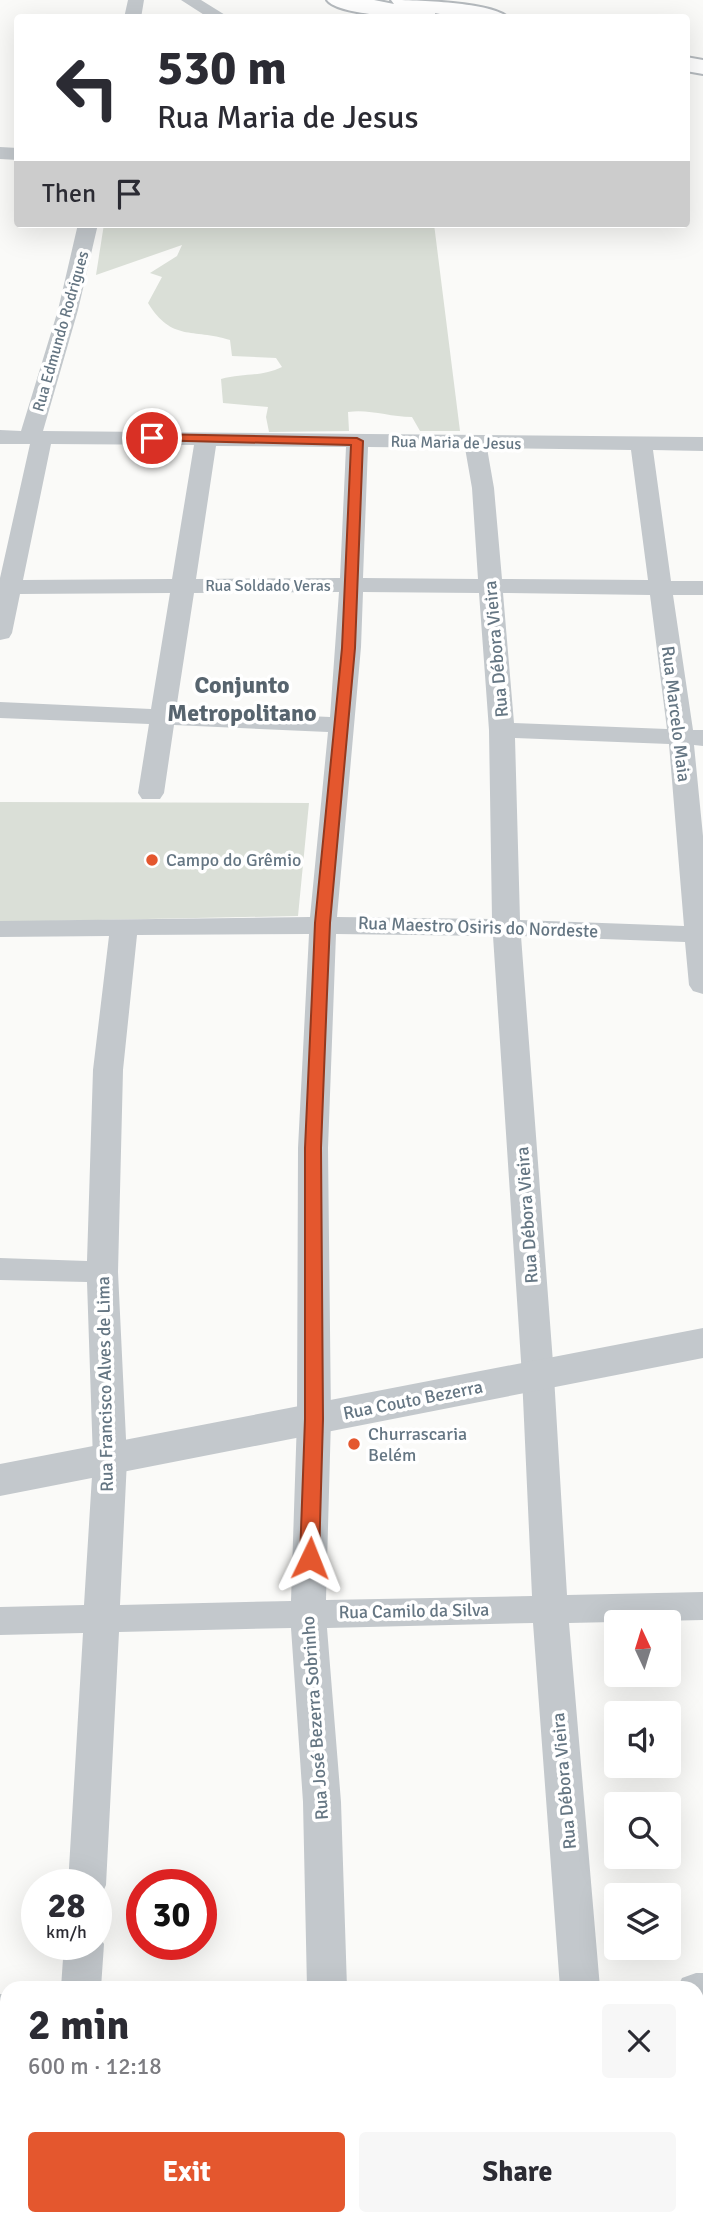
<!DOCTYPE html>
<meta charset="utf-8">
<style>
body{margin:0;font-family:Signika,sans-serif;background:#f7f7f7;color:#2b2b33;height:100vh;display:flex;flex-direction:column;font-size:26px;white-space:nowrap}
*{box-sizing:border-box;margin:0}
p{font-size:23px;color:#7c7c81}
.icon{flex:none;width:38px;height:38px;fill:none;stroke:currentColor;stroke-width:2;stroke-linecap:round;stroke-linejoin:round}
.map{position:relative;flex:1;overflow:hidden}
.side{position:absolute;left:0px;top:1981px;width:704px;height:245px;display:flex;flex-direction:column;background:#fff;border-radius:21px 21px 0 0;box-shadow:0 7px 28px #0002}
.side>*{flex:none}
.guide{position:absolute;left:14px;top:14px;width:676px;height:214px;border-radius:7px;box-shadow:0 7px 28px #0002;background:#fff;color:#2b2b33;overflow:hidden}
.needle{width:46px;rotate:356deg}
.controls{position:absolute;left:604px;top:1610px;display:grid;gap:14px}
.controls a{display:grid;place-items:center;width:77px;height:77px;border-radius:7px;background:#fff;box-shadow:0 7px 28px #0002;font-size:35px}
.speed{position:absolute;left:21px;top:1869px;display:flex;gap:14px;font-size:35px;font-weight:700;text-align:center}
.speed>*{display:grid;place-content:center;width:91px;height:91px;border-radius:50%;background:#fff;box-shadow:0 7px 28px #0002;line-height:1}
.speed small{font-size:18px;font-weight:400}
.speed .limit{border:10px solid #d22;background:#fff;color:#111}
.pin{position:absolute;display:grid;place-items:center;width:60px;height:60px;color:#fff;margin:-30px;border:4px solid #fff;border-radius:50%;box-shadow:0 2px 7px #0007}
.me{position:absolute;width:77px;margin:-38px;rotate:2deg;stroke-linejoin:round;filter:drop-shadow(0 0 5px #0008)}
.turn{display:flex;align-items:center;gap:24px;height:147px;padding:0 28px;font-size:32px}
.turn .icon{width:91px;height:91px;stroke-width:2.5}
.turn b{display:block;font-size:49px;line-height:60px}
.then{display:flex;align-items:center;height:66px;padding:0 28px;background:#0003;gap:14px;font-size:26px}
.round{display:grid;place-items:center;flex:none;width:74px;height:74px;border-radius:7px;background:#f7f7f7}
.summary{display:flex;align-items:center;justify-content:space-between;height:119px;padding:0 28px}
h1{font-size:42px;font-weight:800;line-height:52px}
.cta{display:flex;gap:14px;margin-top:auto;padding:14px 28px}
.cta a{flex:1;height:80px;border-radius:7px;background:#e4572e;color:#fff;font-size:28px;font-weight:800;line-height:80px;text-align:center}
.cta a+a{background:#f7f7f7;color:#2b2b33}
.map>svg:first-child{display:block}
</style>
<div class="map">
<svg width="703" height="2226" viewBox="0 0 703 2226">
<rect width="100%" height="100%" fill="#fafaf8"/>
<path fill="#dadfd7" d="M104 224H434L460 431H420L412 417C389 417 370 409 348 412L349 431 269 432 266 417 268 407 223 403 221 379C243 373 262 377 282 367L276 358 232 356 230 340C192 328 172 342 148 303L162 277 150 273 177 256 182 245 96 275Z
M0 802 309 803 298 916 0 922Z"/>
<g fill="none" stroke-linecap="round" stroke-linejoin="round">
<defs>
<path id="primary" d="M327 0H374L394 4 391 0C413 0 495 2 508 18H460L435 13 436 18C416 18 338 16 327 0Z
M686 57 703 60V74L686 71Z"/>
</defs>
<use href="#primary" stroke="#b5babe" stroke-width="4"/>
<path fill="#c3c8cc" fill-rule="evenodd" d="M128 0H144L141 18H124Z
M181 0H201L230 18H209Z
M0 147 18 148V160L0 159Z
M78 224H98L78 310 43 431 703 437V451L653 450 671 581H703V595H673L693 730H703V746L694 745 703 836V994L693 991 689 985 685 942 521 936 554 1376 567 1595 703 1592V1620L569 1623 600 1988H560L533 1623 327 1628 341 1802 347 1988H307L303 1802 291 1628 119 1632 106 1885 101 1896 96 1898V1885H68L83 1633 0 1635V1607L84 1605 93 1460 87 1282 0 1280V1258L87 1261 93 1070 109 936 0 937V921L310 917 328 732 174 725 164 793 160 799H142L138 793 149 724 0 718V702L151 709 170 593 20 594 12 633 9 638 0 640V578L30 444H0V430L21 431 58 310ZM51 444 194 445 172 579 23 580ZM216 446 346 447 340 578 196 579ZM368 447 465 448 472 488 478 579 363 578ZM487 448 631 450 648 580 502 579 494 488ZM339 592 330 717 176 710 194 593ZM363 592 479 593 489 730 492 919 337 917 361 647ZM503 593 650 595 667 729 514 723ZM515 738 669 744 684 926 520 920ZM309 934 298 1148 297 1419 291 1601 120 1605 127 1460 118 1272 123 1070 137 935ZM336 934 493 936 522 1376 532 1596 326 1600 331 1419 328 1148Z
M96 1931 104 1944 101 1988H61L64 1944H96Z
M696 1973H703V2007H696V1988H677L682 1978Z
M0 1994H7V2030H0Z
M52 2219H94V2226H52Z
M319 2219H361V2226H319Z
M586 2219H628L629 2226H587Z"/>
<path fill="#c3c8cc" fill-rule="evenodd" d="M703 1328V1358L0 1496V1464Z"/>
<use href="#primary" fill="#fff" fill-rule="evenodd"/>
</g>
<path fill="#e4572e" stroke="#94391e" stroke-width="2" d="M152 434 357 438 363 441 355 648 330 923 327 994 321 1148 323 1419 319 1558 310 1565 300 1558 305 1419V1148L312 994 315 923 342 648 351 445 147 440 146 438Z"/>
<g fill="#e4572e" stroke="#fff" stroke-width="2.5">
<circle cx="152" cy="860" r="7"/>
<circle cx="354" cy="1444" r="7"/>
</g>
<g text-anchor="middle" stroke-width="7" stroke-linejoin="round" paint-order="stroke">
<g font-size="16" fill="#657683" stroke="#fff">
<text transform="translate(60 331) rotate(-74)" y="6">Rua Edmundo Rodrigues</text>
<text transform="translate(456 442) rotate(1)" y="6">Rua Maria de Jesus</text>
<text x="268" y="591">Rua Soldado Veras</text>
</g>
<g font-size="18" fill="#657683" stroke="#fff">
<text transform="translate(496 649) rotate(-95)" y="6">Rua Débora Vieira</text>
<text transform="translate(676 714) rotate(83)" y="6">Rua Marcelo Maia</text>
<text transform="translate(478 927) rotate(2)" y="6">Rua Maestro Osiris do Nordeste</text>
<text transform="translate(527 1215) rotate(-94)" y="6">Rua Débora Vieira</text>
<text transform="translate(105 1384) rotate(-91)" y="6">Rua Francisco Alves de Lima</text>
<text transform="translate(413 1400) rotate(-11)" y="6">Rua Couto Bezerra</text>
<text transform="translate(414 1611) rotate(-1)" y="6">Rua Camilo da Silva</text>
<text transform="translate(315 1718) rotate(-94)" y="6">Rua José Bezerra Sobrinho</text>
<text transform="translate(564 1781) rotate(-95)" y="6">Rua Débora Vieira</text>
</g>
<g font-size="18" fill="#657683" stroke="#fff" text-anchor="start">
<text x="166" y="866">Campo do Grêmio</text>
<text x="368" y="1440">Churrascaria<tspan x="368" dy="21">Belém</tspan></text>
</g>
<g font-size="24" font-weight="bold" fill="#57646e" stroke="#fff">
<text x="242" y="693">Conjunto<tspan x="242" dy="28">Metropolitano</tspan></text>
</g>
</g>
</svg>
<div class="controls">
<a><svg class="needle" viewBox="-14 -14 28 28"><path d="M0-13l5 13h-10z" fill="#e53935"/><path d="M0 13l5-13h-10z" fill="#7c7c81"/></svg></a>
<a><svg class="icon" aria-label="sound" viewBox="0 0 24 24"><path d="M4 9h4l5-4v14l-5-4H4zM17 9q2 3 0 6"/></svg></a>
<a><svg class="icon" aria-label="search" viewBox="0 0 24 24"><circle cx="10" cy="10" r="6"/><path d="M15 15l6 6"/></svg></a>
<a><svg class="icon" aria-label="layers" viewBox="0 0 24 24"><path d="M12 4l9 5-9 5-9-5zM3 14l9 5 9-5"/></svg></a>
</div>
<div class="speed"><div>28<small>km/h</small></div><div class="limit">30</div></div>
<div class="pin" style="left:152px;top:438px;background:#d93025"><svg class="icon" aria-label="arrive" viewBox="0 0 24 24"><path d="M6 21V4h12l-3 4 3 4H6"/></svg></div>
<svg class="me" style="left:310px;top:1558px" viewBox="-20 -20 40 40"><path d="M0-17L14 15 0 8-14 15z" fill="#e4572e" stroke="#fff" stroke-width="4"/></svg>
<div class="guide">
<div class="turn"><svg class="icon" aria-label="left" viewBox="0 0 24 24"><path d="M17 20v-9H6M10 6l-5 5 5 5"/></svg><div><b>530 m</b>Rua Maria de Jesus</div></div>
<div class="then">Then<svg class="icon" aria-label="arrive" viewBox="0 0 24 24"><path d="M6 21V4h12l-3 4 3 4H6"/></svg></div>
</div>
<section class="side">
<div class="summary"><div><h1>2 min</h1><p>600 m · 12:18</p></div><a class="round"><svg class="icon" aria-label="close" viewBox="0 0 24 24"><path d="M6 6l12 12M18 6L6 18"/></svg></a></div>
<div class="cta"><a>Exit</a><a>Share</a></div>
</section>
</div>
